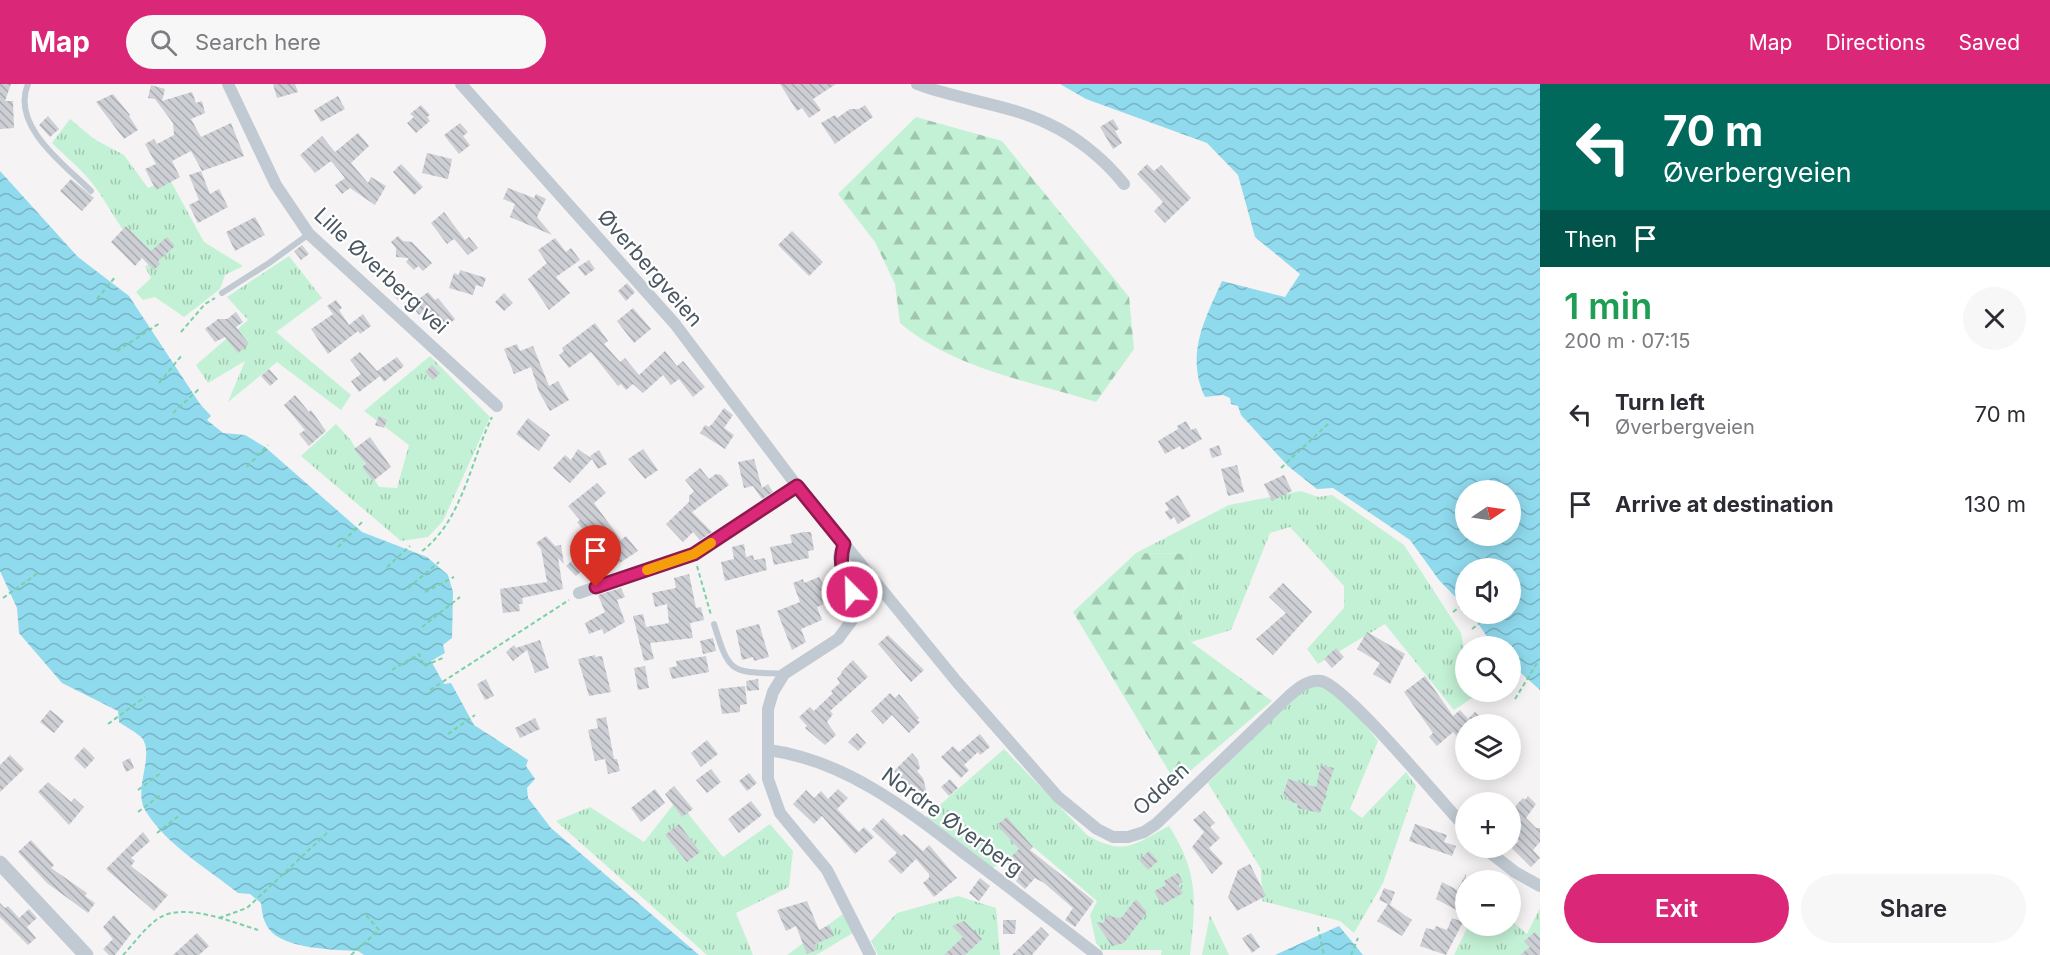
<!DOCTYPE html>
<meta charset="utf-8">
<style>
body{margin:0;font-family:Inter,sans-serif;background:#f7f7f7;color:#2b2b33;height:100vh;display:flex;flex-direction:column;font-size:22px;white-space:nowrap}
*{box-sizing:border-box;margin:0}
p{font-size:20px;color:#7c7c81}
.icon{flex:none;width:33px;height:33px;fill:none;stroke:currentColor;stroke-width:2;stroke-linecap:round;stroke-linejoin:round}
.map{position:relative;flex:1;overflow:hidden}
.side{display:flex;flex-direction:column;background:#fff;width:510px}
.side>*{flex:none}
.guide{background:#00695c;color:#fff;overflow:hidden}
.needle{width:39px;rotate:77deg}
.controls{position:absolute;left:1455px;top:396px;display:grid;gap:12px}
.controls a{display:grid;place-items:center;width:66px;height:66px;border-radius:50%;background:#fff;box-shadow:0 3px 15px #0003;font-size:30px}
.pin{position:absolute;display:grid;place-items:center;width:51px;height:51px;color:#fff;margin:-62px -26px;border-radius:50% 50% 50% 0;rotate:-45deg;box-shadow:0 0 6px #0007}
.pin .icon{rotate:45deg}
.me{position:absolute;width:66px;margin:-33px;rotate:337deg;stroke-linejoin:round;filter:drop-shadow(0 0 4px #0008)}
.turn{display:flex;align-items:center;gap:21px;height:126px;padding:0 24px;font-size:27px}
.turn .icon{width:78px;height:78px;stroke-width:2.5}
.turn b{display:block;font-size:42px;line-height:51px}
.then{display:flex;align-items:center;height:57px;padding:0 24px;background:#0003;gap:12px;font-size:22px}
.round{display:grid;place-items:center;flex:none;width:63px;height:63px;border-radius:32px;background:#f7f7f7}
.headline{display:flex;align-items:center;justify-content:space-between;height:102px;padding:0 24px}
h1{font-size:36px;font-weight:600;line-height:45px;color:#1e9e55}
.primary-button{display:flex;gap:12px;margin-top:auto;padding:12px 24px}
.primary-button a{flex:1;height:69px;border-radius:36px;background:#db2777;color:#fff;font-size:24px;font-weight:600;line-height:69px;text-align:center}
.primary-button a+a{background:#f7f7f7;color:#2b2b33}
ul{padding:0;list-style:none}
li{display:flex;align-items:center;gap:18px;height:90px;padding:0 24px}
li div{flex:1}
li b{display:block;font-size:22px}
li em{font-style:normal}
header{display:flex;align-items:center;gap:36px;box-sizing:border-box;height:84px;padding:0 30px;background:#db2777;color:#fff}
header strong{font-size:28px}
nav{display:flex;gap:33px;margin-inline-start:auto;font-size:21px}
.search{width:420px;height:54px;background:#f7f7f7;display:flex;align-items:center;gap:15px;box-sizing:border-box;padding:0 21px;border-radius:33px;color:#7c7c81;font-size:22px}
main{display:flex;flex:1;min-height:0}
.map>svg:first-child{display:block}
</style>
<header>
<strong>Map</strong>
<div class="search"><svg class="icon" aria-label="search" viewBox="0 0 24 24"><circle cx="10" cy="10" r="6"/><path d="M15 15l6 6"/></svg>Search here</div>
<nav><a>Map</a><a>Directions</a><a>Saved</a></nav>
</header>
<main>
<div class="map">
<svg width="1540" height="871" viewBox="0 0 1540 871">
<defs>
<pattern id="grass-tufts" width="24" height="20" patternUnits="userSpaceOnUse" patternTransform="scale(1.5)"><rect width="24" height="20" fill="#c3f1d5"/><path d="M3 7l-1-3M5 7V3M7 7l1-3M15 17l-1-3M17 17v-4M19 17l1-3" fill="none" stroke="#a0c6b0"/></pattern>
<pattern id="forest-firs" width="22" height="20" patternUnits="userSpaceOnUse" patternTransform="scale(1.5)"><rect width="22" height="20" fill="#c3f1d5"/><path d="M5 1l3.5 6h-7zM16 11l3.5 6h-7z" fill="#a0c6b0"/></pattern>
<pattern id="water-waves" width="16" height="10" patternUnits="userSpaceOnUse" patternTransform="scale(1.5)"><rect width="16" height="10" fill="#90daee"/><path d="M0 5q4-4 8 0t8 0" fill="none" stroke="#78b4c4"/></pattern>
<pattern id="building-back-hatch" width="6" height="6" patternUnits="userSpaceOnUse" patternTransform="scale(1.5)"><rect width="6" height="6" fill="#cdcfd5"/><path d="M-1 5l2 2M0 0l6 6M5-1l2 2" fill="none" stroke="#a8abb0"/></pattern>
</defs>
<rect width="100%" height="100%" fill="#f5f3f3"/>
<path fill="url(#grass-tufts)" d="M70 35 94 55 124 71 148 104 169 94 204 158 243 182 225 191 220 205 184 233 155 213 143 216 136 208 151 194 145 183 157 172C123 160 113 125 92 99 81 85 65 72 52 59Z
M289 172 322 214 276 248 351 311 341 326 277 278 228 318 245 277 208 299 196 281 248 236 227 213Z
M430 272 490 333 443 437 428 453 401 457 301 372 336 340 350 355 379 403 397 404 409 361 364 327Z
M1301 407 1318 413 1332 411 1404 461 1461 549 1465 570 1466 608H1481L1454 626 1385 540 1318 580 1307 565 1344 524V502L1290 443 1270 449 1231 546 1191 558 1179 528 1192 470 1136 469 1229 421Z
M1323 598 1339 608 1378 657 1350 725 1362 734 1406 688 1416 702 1383 799 1354 849 1340 837 1262 817 1261 785 1208 699 1307 602Z
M1004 665 1087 751C1124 773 1135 760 1169 742 1199 789 1196 818 1190 871H1161L1162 866H1102L1096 859 1090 831 1097 817 1031 761 991 785 926 733Z
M677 716 723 773 770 740 793 767 789 803 736 829 753 871H707L556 737 590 723 644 758Z
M958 812 996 824 1000 871H878L871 857 897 829Z
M1540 824V871H1454L1468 842H1510L1511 836 1527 850Z
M843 830 853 849 816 871H787Z
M1210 831 1229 871H1202Z"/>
<path fill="url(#forest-firs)" d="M916 33 1002 57 1129 213 1134 265 1096 318C1030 297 954 285 900 239L895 200 875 158 838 110Z
M1136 469 1192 470 1179 528 1191 558 1272 617 1176 699 1073 528Z"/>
<path fill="url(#water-waves)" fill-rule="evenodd" d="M1060 0H1540V606L1511 580 1510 562H1493L1472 530H1510V484H1466L1465 523 1439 496 1410 456 1333 404 1317 405 1288 382 1241 331 1238 322 1231 320 1230 314 1223 311 1205 313C1185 271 1205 235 1222 197L1285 213 1300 190 1255 153 1238 91 1207 59 1086 15ZM1510 406V452H1466V406Z
M0 87 78 173 129 212 200 320 211 332 207 336 223 349 245 351 265 363 362 448 427 473 448 491 453 508 452 554 443 561 445 569 431 577 444 600 451 599 474 641 528 676 526 682 535 695 527 704 528 714 551 744 699 871H364L358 867C336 866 283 865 269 845 263 837 262 828 261 819L250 810 238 809C207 784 166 761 145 726 133 705 155 671 142 654 136 648 126 643 119 638L118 627 62 599 19 549 17 524 0 487Z
M597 451 602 458 588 468 583 461Z
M1339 842 1363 871H1275Z"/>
<path fill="url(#building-back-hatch)" d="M0 0H11L5 17H13L14 44 0 45Z
M273 0H295L298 8 277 14Z
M780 0H836L813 15 821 26 809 34 802 24 797 27Z
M151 1 165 5 162 17 192 8 196 19 202 17 205 29 191 35 201 53 231 39 244 72 202 87 191 67 172 77 180 93 156 106 145 85 156 80 145 60 154 55 157 60 174 51 173 39 155 15 148 14Z
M113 10 130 31 129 32 138 46 124 55 96 18Z
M338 12 345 25 321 38 314 26Z
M421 21 430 31 427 33 430 37 416 49 407 39 414 33 410 30Z
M865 21 873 33 835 60 821 39 835 31 837 34 850 25H859Z
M48 32 59 45 50 53 39 41Z
M1113 35 1119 45 1115 47 1122 59 1113 65 1100 43Z
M460 39 468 48 463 52 470 61 459 70 444 51Z
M358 49 369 62 351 79 368 99 371 93 386 102 375 121 350 104 342 110 335 101 345 94 331 77 315 89 300 71 322 52 335 68Z
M427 69 452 75 448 95 422 89Z
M401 80 423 103 414 111 393 88Z
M1147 80 1154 87 1161 81 1191 114 1165 139 1154 127 1163 118 1137 90Z
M201 87 210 110 219 105 228 123 198 139 189 121 199 116 189 91Z
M71 95 94 114 82 127 60 107Z
M508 104 534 114 536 110 546 115 537 133 552 151 510 133 515 120 503 115Z
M444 128 465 156 469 153 478 164 468 171 454 155 447 160 431 139Z
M255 133 265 151 235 167 226 148Z
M126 142 151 167 167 153 175 162 158 177 160 180 154 186 142 174 135 182 111 158Z
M792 147 823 178 809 192 778 161Z
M398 152 403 157 412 158 432 179 423 187 418 182 414 186 406 178 409 174 396 173V164L391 158Z
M555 154 566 168 571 164 580 176 556 193 570 209 549 226 528 195 547 179 538 166Z
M302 161 309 170 301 176 294 167Z
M589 176 595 185 585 192 578 183Z
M460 186 486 194 483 203 476 201 473 211 449 204 454 189 459 191Z
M627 199 635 208 626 217 618 207Z
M399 204 406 210 399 217 392 210Z
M428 208 435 216 438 214 455 235 442 246 425 226 419 231 411 221Z
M504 209 513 219 504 227 495 218Z
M336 216 342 224 333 230 327 222Z
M633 224 651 245 634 259 617 237Z
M339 226 349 241 363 230 371 242 360 250 358 247 328 270 311 245Z
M236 228 243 238 236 243 249 260 238 269 225 253 215 258 205 245 218 235H227Z
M595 239 608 257 604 260 620 278 625 274 639 291 665 267 677 282 683 277 705 303 693 313 679 295 671 301 663 291 643 309 633 300 626 306 621 300 618 302 591 268 569 284 559 271 564 267 562 264Z
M517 260 520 267 533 262 549 302 558 297 569 316 550 327 539 308 531 283 514 290 504 265Z
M360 268 377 287 397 273 404 282 384 298 380 292 359 308 351 297 361 290 350 276Z
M432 281 440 289 433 296 425 288Z
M269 285 278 295 270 302 261 292Z
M295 311 309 328 311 326 326 347 309 362 299 350 305 346 284 321Z
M724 324 733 331 724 344 734 351 725 365 700 349 705 341 709 343 713 339Z
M379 332 387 336 384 344 375 341Z
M528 334 550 351 539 367 516 350Z
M1186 337 1191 346 1196 344 1202 355 1182 366 1180 362 1165 370 1158 357 1178 345 1177 342Z
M370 353 391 383 373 397 362 383 366 380 354 365Z
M1219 361 1222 371 1212 374 1209 365Z
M578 365 592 375 590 372 599 366 607 380 598 385 592 375 570 399 553 384 565 371 571 376Z
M643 365 658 386 645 395 628 375Z
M754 375 762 404 768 400 773 408 762 415 753 402 744 404 738 378Z
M1237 381 1244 408 1228 412 1221 385Z
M700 384 709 395 716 390 721 391 729 401 692 428 712 448 700 456 693 448 683 458 666 440 689 418V412L694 407 685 396Z
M1284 391 1292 407 1272 417 1264 400Z
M597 399 606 409 594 419 621 456 626 452 638 467 615 482 605 469 610 464 593 443 586 449 577 438 580 436 568 422Z
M1178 411 1191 432 1178 440 1174 433 1170 436 1165 428 1169 425 1165 419Z
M804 448H811L814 466 808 467 809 474 774 481 770 463 792 459 790 451Z
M546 452 555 462 561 461 564 480 558 474 563 505 522 514 523 520H519L520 527 503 529 500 505 547 498 541 465 536 459Z
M744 460 746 473 753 471 754 476 765 474 767 486 725 497 721 478 734 475 732 463Z
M577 472 587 482 576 492 566 482Z
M689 490 696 524 701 523 704 536 690 539 693 554 650 559 654 575 644 577 633 532 643 530 646 543 669 539 667 520 655 523 652 509 676 504 674 494Z
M819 493 832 517 817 523 822 536 801 545 806 558 792 566 777 527 800 518 793 499 803 495 804 499Z
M1283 499 1312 528 1273 571 1256 555 1286 529 1269 513Z
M621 504 625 513 617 516 625 538 604 550 602 545 589 550 585 539 605 528 598 511Z
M759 540 769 573 754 577 753 573 742 576 736 546Z
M1367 548 1405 570 1390 600 1373 590 1380 579 1357 565Z
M888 551 924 586 911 598 878 560Z
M713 554 716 567 703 570 700 557Z
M540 556 549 584 535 589 527 566 513 577 506 568 514 561 516 564Z
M1336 564 1344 573 1332 584 1324 575Z
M595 571V573L602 572 611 608 589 612 578 575Z
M706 572 709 588 672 595 669 584 677 582 676 577Z
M853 576 868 593 830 627 833 630 827 638 836 651 825 661 805 644 807 642 799 633 810 623 814 627 833 609 831 607 840 599 837 594 842 589 841 588Z
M645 582 649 604 638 606 634 584Z
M1425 592 1453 632 1460 626 1468 635 1475 628 1487 640H1466V661L1453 648 1437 662 1429 653 1433 649 1404 608Z
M486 595 494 612 485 616 477 600Z
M758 595 759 606 747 607 746 597Z
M745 602 747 620 740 621V628L722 630 718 605Z
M890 609 895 614 899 610 919 634 917 636 920 638 909 649 892 631 883 640 871 627Z
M50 626 64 637 54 649 40 638Z
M606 633 614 675H617L620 687 608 690 605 675 595 677 588 646 598 644 596 635Z
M535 634 540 645 520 654 515 644Z
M857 649 866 659 858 667 848 658Z
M980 650 990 663 980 671 978 668 964 681 969 686 961 694 941 673 953 662 959 668Z
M707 656 718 670 701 683 691 669Z
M84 663 95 674 85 685 74 674Z
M912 669 918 676 920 684 917 687 923 694 928 713 925 714 923 728 919 725 913 706 894 687Z
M10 671 24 685 0 708V681Z
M130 674 134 684 126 688 122 678Z
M1321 681 1334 684 1320 729 1297 724 1298 720 1287 716 1288 713 1283 711 1288 695 1316 703Z
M711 685 721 698 707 709 696 696Z
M749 689 757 699 747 707 739 697Z
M950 695 958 704 949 712 941 703Z
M48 698 71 718 74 714 84 723 69 741 38 708Z
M674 702 693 725 682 733 665 710Z
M655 705 665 719 641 738 631 724Z
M838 705 848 714 837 725 859 748 864 743 874 753 855 770 822 732 814 740 793 720 806 706 814 714 821 707 828 715Z
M1528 712 1536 720 1526 734 1536 744H1540V758L1533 766 1540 774 1531 783 1512 764 1519 757 1510 749V728L1523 714 1525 716Z
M751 717 762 731 739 749 728 735Z
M1204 727 1215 739 1210 743 1220 754 1209 764 1223 779 1212 790 1192 763 1204 748 1193 736Z
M1007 733 1033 763 1030 766 1094 817 1075 843 1065 836 1073 824 1044 799 1035 794 1025 805 1016 797 1019 793 1006 778 1019 765 997 741Z
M883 734 901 752 904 750 923 767 929 761 957 794 934 813 923 799 929 794V790L916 775 901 790 888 777 897 769 872 745Z
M679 740 700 768 687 778 665 751Z
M1415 740 1447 751 1444 758 1456 762 1452 772 1409 757Z
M143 748 150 757 131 774 135 777 131 782 168 811 154 827 106 785Z
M31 756 54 781 51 784 87 809 85 812 95 819 88 829 47 799 18 768Z
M1149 767 1158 777 1148 786 1139 776Z
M1250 780 1266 812 1237 827 1228 813 1238 786Z
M1178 789 1183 798 1178 801 1183 809 1162 821 1154 807 1166 801 1164 797Z
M1466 790V818L1460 828 1436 815 1442 798 1457 806Z
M980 794 990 802 979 817 969 809Z
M1384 804 1395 808 1390 821 1412 836 1402 852 1377 837 1388 820 1379 816Z
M1136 815 1147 828 1124 859 1112 862 1096 838 1103 839 1107 832 1121 834Z
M807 817 819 846 829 841 834 852 815 860 817 866 807 870 796 842 786 847 777 826Z
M0 819 5 824 8 822 19 834 29 825 37 834 27 843 36 854 28 861 0 833Z
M114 831 131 850 115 871H109L103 865 113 855 103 843Z
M1452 834 1463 838 1446 871 1420 862 1426 844 1434 846 1436 842 1447 846Z
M1003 836H1016L1015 850H1003Z
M964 837 982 855 965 871H944L963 853 952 842Z
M1041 843 1049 851 1032 871H1012Z
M1535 848 1540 854V871H1520L1530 863 1524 857Z
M197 849 209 862 199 871H173Z
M1251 849 1260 863 1252 869 1242 854Z"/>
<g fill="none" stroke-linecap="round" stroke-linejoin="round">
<path stroke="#7ad0a6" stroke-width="2" stroke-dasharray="4.5 3" stroke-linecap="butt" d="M97 215 116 192
M181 248 205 220 215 214
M117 267 160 239
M159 299 182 271
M173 329 199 305
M247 383 268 361
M1281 384 1328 340
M338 463 363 437
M422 467C462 437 471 376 492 333
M697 482 711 531
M387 483 410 462
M408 504 439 478
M425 508 454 493
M3 514 38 489
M1453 528 1466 518
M422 543 460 513
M1472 545 1492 530
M392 586 419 570 424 582 445 573
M430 606 569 516
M1515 615 1539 576
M108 640 145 613
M448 650 475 631
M138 706 162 688
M138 728 162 710
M157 749 181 730
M219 834 247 824 328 748
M1318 843 1324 871
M123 871C134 860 145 843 159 834 184 818 232 838 258 846
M351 871 379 846 365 830
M1351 871 1358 854"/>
<path stroke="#c1cad2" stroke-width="6" d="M28 0C10 42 66 82 91 107
M222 209 269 179 309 150
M714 540C730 592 731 587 783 590"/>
<path stroke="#c1cad2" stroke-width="12" d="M228 0 276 101 309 150 497 322
M461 0 675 240 797 402 957 598 1058 713 1097 745 1113 753H1128L1144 748 1156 740 1289 612C1298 604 1309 595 1321 597 1346 602 1441 718 1466 744
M917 0C959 16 1008 20 1049 40 1077 53 1105 76 1124 100
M844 460 839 473 841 486 852 508 853 535 838 555 784 590 773 608 768 625V695L780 729 827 786 870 871
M579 509 694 470 797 402
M769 666C847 677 908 726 969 773 1012 805 1054 838 1097 871
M1484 764 1515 788 1540 802"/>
<path stroke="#c1cad2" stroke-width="15" d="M0 779 86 871"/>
</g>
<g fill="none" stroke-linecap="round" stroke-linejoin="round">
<defs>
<path id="route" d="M596 503 694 470 797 402 844 460C838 479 843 490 852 508"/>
</defs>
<use href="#route" stroke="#8e194d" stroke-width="15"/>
<use href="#route" stroke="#db2777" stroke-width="10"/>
<path stroke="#f59e0b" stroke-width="10" d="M647 486 694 470 711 459"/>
</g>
<g text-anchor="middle" stroke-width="4.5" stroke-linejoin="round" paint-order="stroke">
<g font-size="21" fill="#4a5661" stroke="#fff">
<text transform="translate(650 184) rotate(49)" y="7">Øverbergveien</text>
<text transform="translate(381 187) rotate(43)" y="7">Lille Øverberg vei</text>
<text transform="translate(1161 705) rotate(-42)" y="7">Odden</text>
<text transform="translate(952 738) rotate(36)" y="7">Nordre Øverberg</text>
</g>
</g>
</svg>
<div class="controls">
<a><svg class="needle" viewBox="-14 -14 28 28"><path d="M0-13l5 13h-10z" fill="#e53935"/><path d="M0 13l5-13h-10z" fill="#7c7c81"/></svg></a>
<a><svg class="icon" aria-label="sound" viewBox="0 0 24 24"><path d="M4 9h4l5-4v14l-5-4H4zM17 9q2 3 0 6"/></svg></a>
<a><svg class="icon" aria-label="search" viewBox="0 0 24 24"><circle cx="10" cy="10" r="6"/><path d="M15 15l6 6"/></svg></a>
<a><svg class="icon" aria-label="layers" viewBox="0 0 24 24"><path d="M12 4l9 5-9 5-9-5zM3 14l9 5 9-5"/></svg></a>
<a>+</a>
<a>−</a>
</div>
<div class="pin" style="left:596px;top:503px;background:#d93025"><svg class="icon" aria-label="arrive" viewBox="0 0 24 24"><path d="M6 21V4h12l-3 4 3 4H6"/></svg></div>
<svg class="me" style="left:852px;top:508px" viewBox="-20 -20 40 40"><circle r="17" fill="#db2777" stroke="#fff" stroke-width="3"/><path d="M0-11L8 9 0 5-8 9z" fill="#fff"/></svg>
</div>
<section class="side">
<div class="guide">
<div class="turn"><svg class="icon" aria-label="left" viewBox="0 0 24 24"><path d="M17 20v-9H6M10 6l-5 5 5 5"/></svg><div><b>70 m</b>Øverbergveien</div></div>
<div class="then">Then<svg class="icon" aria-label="arrive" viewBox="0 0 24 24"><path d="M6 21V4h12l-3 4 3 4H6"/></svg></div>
</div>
<div class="headline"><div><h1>1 min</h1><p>200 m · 07:15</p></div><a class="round"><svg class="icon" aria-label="close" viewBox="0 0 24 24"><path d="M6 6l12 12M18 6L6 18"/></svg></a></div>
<ul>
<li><svg class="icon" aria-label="left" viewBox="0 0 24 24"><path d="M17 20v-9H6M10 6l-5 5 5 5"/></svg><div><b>Turn left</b><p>Øverbergveien</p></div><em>70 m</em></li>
<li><svg class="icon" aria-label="arrive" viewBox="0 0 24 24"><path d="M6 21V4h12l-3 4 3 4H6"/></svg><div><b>Arrive at destination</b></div><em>130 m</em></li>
</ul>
<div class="primary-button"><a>Exit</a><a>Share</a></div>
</section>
</main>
